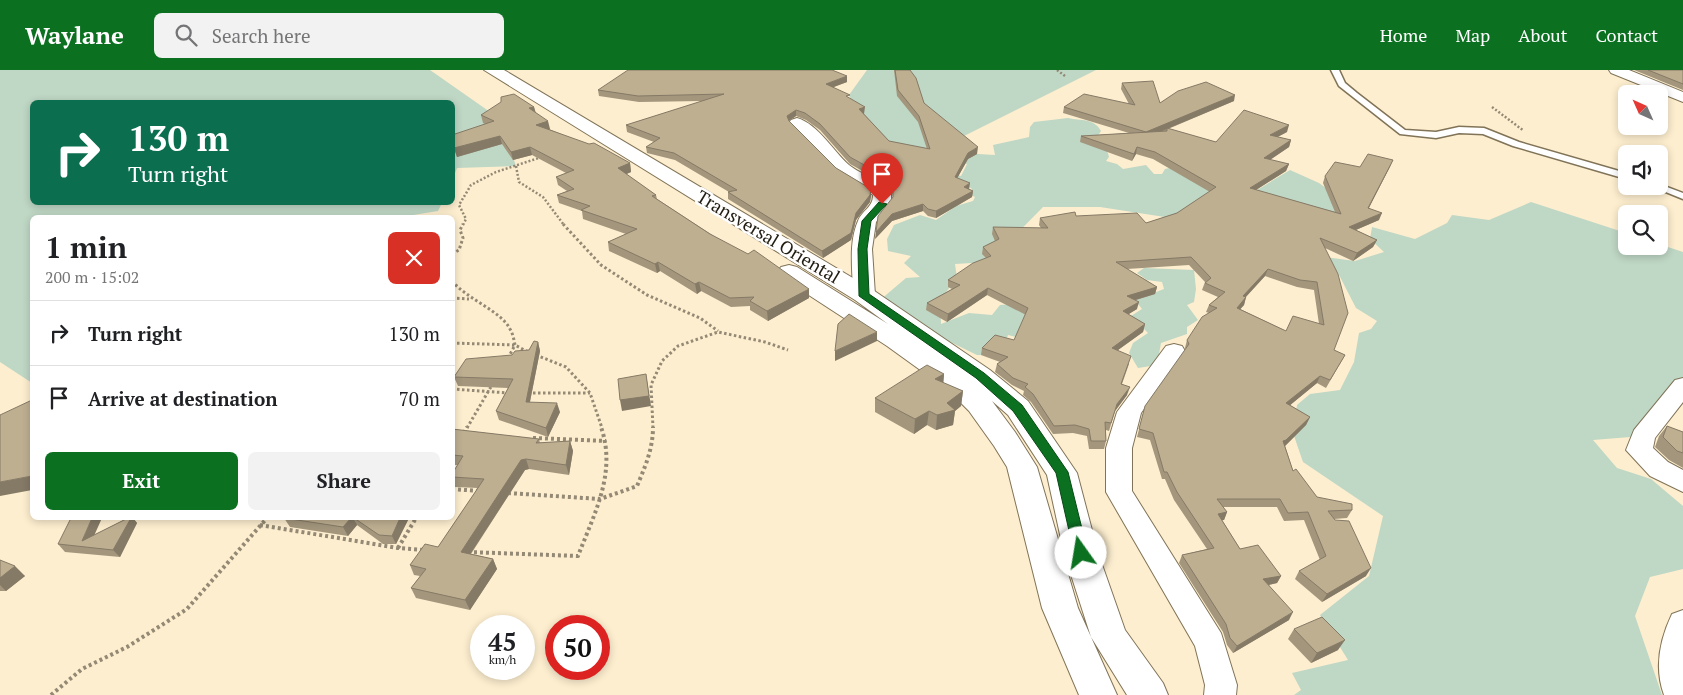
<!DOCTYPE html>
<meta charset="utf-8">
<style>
body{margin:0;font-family:"PT Serif",serif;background:#f2f2f2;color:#202124;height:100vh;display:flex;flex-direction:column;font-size:19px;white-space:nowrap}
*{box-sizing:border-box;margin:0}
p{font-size:16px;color:#757577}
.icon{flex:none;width:28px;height:28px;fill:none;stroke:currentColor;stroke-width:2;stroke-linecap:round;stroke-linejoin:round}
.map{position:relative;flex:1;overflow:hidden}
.details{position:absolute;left:30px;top:145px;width:425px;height:305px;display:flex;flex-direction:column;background:#fff;border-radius:8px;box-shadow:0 2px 8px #0003}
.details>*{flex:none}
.top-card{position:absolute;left:30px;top:30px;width:425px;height:105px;border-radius:8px;box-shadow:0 2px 8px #0003;background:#0b6e4f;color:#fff;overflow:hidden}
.needle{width:32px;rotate:315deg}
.fabs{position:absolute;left:1618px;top:15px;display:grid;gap:10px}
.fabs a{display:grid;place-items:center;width:50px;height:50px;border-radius:8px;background:#fff;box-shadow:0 2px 8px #0003;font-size:25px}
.speed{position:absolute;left:470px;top:545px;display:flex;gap:10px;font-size:25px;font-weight:700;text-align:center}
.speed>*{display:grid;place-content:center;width:65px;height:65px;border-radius:50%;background:#fff;box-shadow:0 2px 8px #0003;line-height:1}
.speed small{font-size:12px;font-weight:400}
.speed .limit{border:8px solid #d22;background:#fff;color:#111}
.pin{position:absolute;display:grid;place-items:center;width:42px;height:42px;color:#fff;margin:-51px -21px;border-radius:50% 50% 50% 0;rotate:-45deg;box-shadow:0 0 5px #0007}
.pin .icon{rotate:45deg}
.me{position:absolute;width:55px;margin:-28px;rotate:347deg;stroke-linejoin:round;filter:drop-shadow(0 0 4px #0008)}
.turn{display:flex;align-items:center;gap:18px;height:105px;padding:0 15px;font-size:22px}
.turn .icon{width:65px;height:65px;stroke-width:2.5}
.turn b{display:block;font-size:35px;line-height:42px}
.round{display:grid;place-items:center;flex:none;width:52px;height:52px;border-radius:8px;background:#f2f2f2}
.summary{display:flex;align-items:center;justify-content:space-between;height:85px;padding:0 15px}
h1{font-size:30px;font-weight:800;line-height:38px}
.primary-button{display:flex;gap:10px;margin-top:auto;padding:10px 15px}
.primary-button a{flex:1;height:58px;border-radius:8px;background:#0b7121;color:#fff;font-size:20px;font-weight:800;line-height:58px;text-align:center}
.primary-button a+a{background:#f2f2f2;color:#202124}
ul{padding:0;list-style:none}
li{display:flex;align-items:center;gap:15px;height:65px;padding:0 15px;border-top:1px solid #e0e0e0}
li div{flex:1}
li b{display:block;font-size:19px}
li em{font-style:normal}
header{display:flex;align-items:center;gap:30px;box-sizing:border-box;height:70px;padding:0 25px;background:#0b7121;color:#fff}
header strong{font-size:24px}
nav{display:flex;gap:28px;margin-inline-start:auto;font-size:18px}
.search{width:350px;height:45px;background:#f2f2f2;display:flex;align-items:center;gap:12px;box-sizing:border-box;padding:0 18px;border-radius:8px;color:#757577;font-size:19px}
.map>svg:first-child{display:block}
</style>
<header>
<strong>Waylane</strong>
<div class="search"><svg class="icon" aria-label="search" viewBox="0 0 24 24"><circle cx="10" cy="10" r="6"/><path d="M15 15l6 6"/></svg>Search here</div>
<nav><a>Home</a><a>Map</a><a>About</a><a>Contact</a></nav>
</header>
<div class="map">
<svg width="1683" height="625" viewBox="0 0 1683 625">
<rect width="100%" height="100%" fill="#fdeecf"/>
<path fill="#bfd7c5" d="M0 0H430L500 49 516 96 457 98 453 108 452 32H32V132L442 133 438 141 395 148H32V313L0 292Z
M867 0H1096L918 89 869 69 849 25Z
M1068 48C1081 51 1094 48 1101 61L1093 73 1106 77 1109 87 1106 91 1117 94 1123 99 1146 95 1154 104H1162L1165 99 1179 96 1247 126 1290 100 1319 113 1353 138 1349 146 1197 152 1100 137H1043L989 192 955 194 957 208 940 230 941 254 969 243 992 245 1000 235 1015 234 1066 259 1054 277 1008 265 1001 285H977L938 266 890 265 866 242 906 208 920 207 904 193 911 186 888 181 887 169 894 155 920 145 936 150 956 136 973 131 975 127 969 124 972 119 952 104 961 106 967 94 961 92 962 83 995 85 993 75 1029 67 1030 57 1034 52Z
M1531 132 1626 163V176H1659V174L1683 182V316L1643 366 1593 370 1617 398 1651 409 1683 436V499L1650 507 1635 546 1662 625H1294L1301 620 1292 603 1348 590 1320 545 1369 506 1383 446 1303 392 1293 363 1297 335 1310 324 1340 320 1354 292 1359 263 1371 259 1377 251 1356 238 1338 203 1325 187 1355 191 1384 182 1370 169 1372 157 1415 169 1447 153 1452 145 1489 150Z
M1144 198 1194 200 1196 219 1194 232 1187 235 1198 250 1187 257V264L1161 273 1157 295 1138 298 1129 283 1133 273 1148 263 1131 246 1142 239 1135 230 1164 219 1162 212 1147 210 1137 203Z"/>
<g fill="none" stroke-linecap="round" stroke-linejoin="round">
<defs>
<path id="lane" d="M1331 0H1339L1345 13 1357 23 1405 60 1436 62 1459 57 1484 58 1519 72 1626 103V109L1513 76 1483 64 1459 63 1436 68 1400 64 1339 16Z
M1659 114 1683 123V129L1651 116H1659Z"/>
<path id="street" d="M1609 0H1629L1683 22V32L1611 3Z
M797 48C818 54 833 81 849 95 861 105 882 110 891 123V134L876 152 872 179 875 225 871 229 864 231 857 229 853 225C853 202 848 173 858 151 862 140 873 138 873 125L837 103 791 56 789 53 791 50Z
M1174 274 1182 276 1185 281 1141 343 1132 378V421L1221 563 1237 615 1236 625H1204L1205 615 1195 576 1106 422V378L1117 342 1166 276Z
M1683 308V332L1655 368 1653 378 1668 392 1683 400V422L1650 406 1626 380 1634 360 1675 310Z
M1683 540V625H1664C1654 598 1660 569 1672 544Z"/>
<path id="secondary" d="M484 0H504L873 220 990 300 1028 331 1077 403 1098 483 1125 560 1163 613 1168 625H1127L1091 567 1064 483 1047 405 1008 345 992 331 1015 362 1037 397 1078 538 1117 625H1079L1042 538 1007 397 994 376 969 341 948 320 887 276 781 207 777 202 781 197 789 195 797 197 888 254 855 230Z"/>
</defs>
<use href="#lane" stroke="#807357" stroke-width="3"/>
<use href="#street" stroke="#807357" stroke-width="2"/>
<use href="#secondary" stroke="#807357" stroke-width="2"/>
<path stroke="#938974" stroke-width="2.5" stroke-dasharray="2 2" stroke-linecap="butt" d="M1057 0 1065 6
M1492 37 1524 61
M516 96 519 112 543 127 564 155
M463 155 466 149 459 135 471 115 496 102 542 87"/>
<path stroke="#938974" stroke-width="3" stroke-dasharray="2.5 2.5" stroke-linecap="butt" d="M563 154 601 195 647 225 700 248 718 261
M452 184 459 180 463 168 460 160 463 154
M452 211C467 229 501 241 510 259 513 264 514 270 515 275L508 288
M452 228 469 229
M452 273 515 275 528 282
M536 285 566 297 590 323 602 358
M452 319 509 323
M528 323H590
M467 358 492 315
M653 358 651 315 662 291 678 276 718 262 765 272 788 280"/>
<path stroke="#938974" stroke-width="4" stroke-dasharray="3 3" stroke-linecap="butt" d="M464 363 467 357
M533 368 606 371
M452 419 479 421
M508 423 600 429 637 416C645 397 653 379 653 357
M260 455 398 478 425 480
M398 478 416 448
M468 482 578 486C594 444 617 403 601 357
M51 625 82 599 127 577 187 539 267 448"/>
<use href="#lane" fill="#fff" fill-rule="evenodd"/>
<use href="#street" fill="#fff" fill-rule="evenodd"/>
<use href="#secondary" fill="#fff" fill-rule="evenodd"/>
</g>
<path fill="#a3967d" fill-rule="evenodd" d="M894 0H910L924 33 977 84 968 89 957 108 969 119 973 121 972 127 936 148 928 146 923 141 892 151 875 169 893 128 892 122 884 113 850 94 820 60 806 50 796 46 789 51 836 98 871 119V126L870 132 856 150 851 170 823 188 728 129V122H729L675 90 647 83 646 77 654 72 627 62 626 55 703 31 639 32 599 26 598 20 847 12 833 17 850 29 889 71 927 79 918 52 897 26Z
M1634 0H1683V20Z
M1122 13 1160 33 1234 31 1168 59 1216 72 1287 62 1277 67 1291 70 1289 77 1270 90 1289 94 1286 101 1256 120 1335 142 1323 113 1325 106 1393 90 1369 138 1379 150 1356 160 1377 170 1373 177 1353 191 1325 178 1334 280 1345 285 1341 292 1326 318 1317 313 1290 335 1310 347 1306 355 1285 376 1293 401 1317 427 1352 440 1347 448 1334 449 1366 506 1322 532 1295 509 1299 501 1320 490 1304 450 1284 451 1277 437H1223L1227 442 1224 450H1222L1240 479 1281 506 1277 513 1269 515 1289 550 1233 583 1227 575 1223 562 1179 493 1182 485 1207 479 1174 430 1165 409H1162L1150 370 1137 367 1145 336 1186 279 1185 278 1187 270 1209 243 1206 242 1209 235 1218 227 1202 220 1205 212 1189 195 1127 199 1157 217 1155 224 1136 230 1137 239 1128 244 1145 254 1143 262 1118 280 1129 294 1122 314 1127 325 1115 341 1109 361 1106 360V371L1104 379H1089L1087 366 1073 363 1053 364 1031 332 1023 325 1024 321 1012 315 995 302 997 294 1000 292 981 285 982 278 1014 270 1026 245 987 225 947 252 926 240 927 233 952 219 948 217V210L986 188 982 184 983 177 995 171 992 164 993 157 1041 158 1039 155 1040 148 1076 146 1146 153 1177 143 1210 122 1153 89 1136 84 1132 91 1080 72 1081 66 1129 63 1063 43 1064 37 1129 34 1121 19ZM1265 206 1297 217 1314 220 1319 254 1286 261 1240 239 1244 235 1246 227Z
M534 37 536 43 550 59H549L630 93 631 102 626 104 656 125 657 129 809 228 768 251 750 240V236L731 237 701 221 697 224 660 201 657 203 609 181 608 172 626 164 583 149 582 141 559 133 557 125 567 121 558 115 556 107 566 103 532 85 513 90 502 74 457 87 452 73 485 54 483 53 481 45Z
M538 272 540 281 530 332 560 342 548 367 499 350 496 341 508 318 458 316 454 307 512 285 529 280Z
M944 304 943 313 963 321 961 336 955 341 953 355 936 360 927 355 914 364 875 342V328Z
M1667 356 1683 362V398L1669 390 1655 377 1659 366Z
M452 359 539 369 540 373 570 371 573 381 569 405 529 399 525 400 471 484 493 489 497 499 470 540 416 528 411 518 420 506 414 505 410 495 438 477 478 418 455 417 452 410V404L458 395H452Z
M128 448H133L137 453 120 487 65 482 58 474 94 465Z
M284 448H409L396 474H383L357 455 348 466 290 457Z
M0 490 25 506 6 521H0Z
M1294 559 1338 580 1311 593 1288 569Z"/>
<path fill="#857a66" d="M847 6V12L826 20V14Z
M1235 25 1234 31 1145 68 1146 62Z
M534 37 536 45 529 38Z
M865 37 864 44 859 45V39Z
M796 40V46L787 52V46Z
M548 51 550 59 538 63 536 55Z
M1289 55 1287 62 1268 72 1270 65Z
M500 66 502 74 457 87 454 78Z
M1291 70 1289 77 1262 95 1264 88Z
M530 77 532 85 513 90 511 82Z
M978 77 977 84 968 89 954 114 955 107 968 83Z
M1137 77 1136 84 1132 91 1134 84Z
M1393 90 1390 97 1365 145 1368 138Z
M630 93 631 102 620 107 618 98Z
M1289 94 1286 101 1248 125 1250 118Z
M970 113 969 120 964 117Z
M871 119V126L870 132 856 150 851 170 823 188 822 181 856 143Z
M973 121 972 127 936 148V141Z
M923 134V141L892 151 875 169 876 162 892 144Z
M1382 143 1379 150 1346 164 1349 157Z
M1377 170 1373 177 1353 191 1357 183Z
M658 192 660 201 657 203 655 194Z
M1268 199 1265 206 1240 233 1243 226Z
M699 212 701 221 697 224 695 214Z
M1157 217 1155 224 1125 233 1127 226Z
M988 218 987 225 947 252 948 244Z
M809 219V228L768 251 767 241Z
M1246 227 1244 235 1235 245 1237 238Z
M1139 232 1137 239 1121 249 1123 241Z
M1145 254 1143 262 1111 285 1112 278Z
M877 262V271L835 291V281Z
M538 272 540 281 528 341 526 332Z
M646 304 651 336 622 341 620 330Z
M944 304 943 318 935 309Z
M1320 306 1317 313 1283 341 1286 333Z
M1130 317 1127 325 1115 341 1109 361 1117 334Z
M963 321 961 336 955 341 953 355 936 360 937 345 947 333Z
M557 333 560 342 548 367 546 358Z
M929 341 927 355 914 364 915 349Z
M1310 347 1306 355 1283 378V371Z
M570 371 573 381 569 405 566 395Z
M526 389 529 399 525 400 465 492 461 482 521 390Z
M32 406V420L0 426V412Z
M1227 442 1224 450 1215 451 1218 444Z
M92 448H102L89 477 82 471Z
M131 448H133L137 453 120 487 113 480Z
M351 448H353L357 455 348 466 343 457Z
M400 448H409L396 474 392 466Z
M493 489 497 499 470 540 465 530Z
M15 496 25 506 6 521 0 515V508Z
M1371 498 1366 506 1322 532 1327 524Z
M1281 506 1277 513 1259 517 1263 509Z
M1293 542 1289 550 1233 583 1237 576Z
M1345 570 1338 580 1311 593 1317 583Z"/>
<path fill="#beaf91" stroke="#857a66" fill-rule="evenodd" d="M628 0H832L847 6 826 14 850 25 846 26 865 37 859 39 889 71 930 79 919 46 898 20 895 0H910L916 8 924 33 978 77 968 83 955 107 970 113 964 117 973 121 936 141 928 139 923 134 892 144 876 162 878 146 893 127V115L884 106 850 87 820 54 805 43 796 40 787 46 789 51 836 98 871 119 870 125 856 143 851 163 822 181 728 122 737 120 674 83 646 77 660 68 626 55 724 24 638 26 598 20Z
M1648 0H1683V14Z
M1153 11 1160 33 1178 21 1206 12 1235 25 1146 62 1064 37 1084 24 1135 35 1122 13Z
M514 24 534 37 529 38 548 51 536 55 589 74 594 73 630 93 618 98 656 125 652 126 710 164 748 184 754 180 809 219 767 241 750 231 754 227 730 228 699 212 695 214 658 192 655 194 608 172 637 159 581 140 590 136 557 125 574 119 556 107 574 100 530 77 511 82 500 66 454 78 452 73V65L494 51 481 45 501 32V27Z
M1244 40 1289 55 1270 65 1291 70 1264 88 1289 94 1250 118 1341 144 1325 106 1335 92 1360 97 1368 84 1393 90 1368 138 1382 143 1349 157 1377 170 1357 183 1320 168 1338 204 1348 243 1334 280 1345 285 1330 310 1320 306 1286 333 1310 347 1286 370 1283 371 1293 401 1296 399 1317 427 1352 434V440L1328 441 1335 450 1349 451 1371 498 1327 524 1299 501 1326 486 1308 442 1288 443 1280 429H1217L1227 442 1218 444 1240 479 1258 475 1281 506 1263 509 1293 542 1237 576 1230 568 1226 554 1182 485 1214 478 1177 422 1167 402H1164L1153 363 1139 359 1145 336 1189 274 1187 270 1202 247 1217 238 1209 235 1225 222 1205 213 1211 208 1191 187 1116 192 1157 217 1127 226 1139 232 1123 241 1145 254 1112 278 1131 286 1121 314 1130 317 1117 334 1111 353 1105 352 1106 371H1091L1089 359 1075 355 1054 356 1033 324 1025 317 1028 314 1013 308 997 294 1008 287 982 278 995 265 1014 270 1028 238 988 218 948 244 927 233 960 215 948 210 973 193 991 186 983 177 999 169 993 157 1048 158 1040 148 1075 142 1076 146 1137 143 1146 153 1177 143 1216 117 1155 82 1137 77 1134 84 1081 66 1167 61V58L1216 72ZM1268 199 1300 210 1317 212 1324 255 1293 246 1286 261 1237 238 1246 227 1243 226Z
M849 244 877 262 835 281 838 254Z
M534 271 538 272 526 332 557 333 546 358 496 341 513 309 454 307 466 289 512 285 515 281 529 280Z
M927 295 944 304 935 309 963 321 947 333 955 340 937 345 929 341 915 349 875 328Z
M646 304 649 326 620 330 618 309Z
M32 330V406L0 412V345Z
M1667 356 1683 362V383L1677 381 1663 367Z
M452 359 539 369 536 373 570 371 566 395 526 389 521 390 461 482 493 489 465 530 411 518 426 499 410 495 425 474 438 477 484 409 452 407V404L463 386 452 385Z
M71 448H92L82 471 128 448H131L113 480 58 474Z
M284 448H351L343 457Z
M354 448H400L392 466 379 465Z
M0 490 15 496 0 508Z
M1322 547 1345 570 1317 583 1294 559Z"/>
<path fill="#0b7121" stroke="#074915" d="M879 132 887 134 871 151 867 179 869 224 984 303 1022 335 1068 402 1088 483 1086 487H1076L1074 483 1056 403 1013 341 976 308 859 226 858 179 862 151Z"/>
<g text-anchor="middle" stroke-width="5" stroke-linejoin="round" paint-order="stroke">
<g font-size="18" fill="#221d12" stroke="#fff">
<text transform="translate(768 167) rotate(31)" y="6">Transversal Oriental</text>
</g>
</g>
</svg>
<div class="fabs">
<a><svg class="needle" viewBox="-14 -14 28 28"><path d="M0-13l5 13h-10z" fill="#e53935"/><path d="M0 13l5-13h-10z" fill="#757577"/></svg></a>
<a><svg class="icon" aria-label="sound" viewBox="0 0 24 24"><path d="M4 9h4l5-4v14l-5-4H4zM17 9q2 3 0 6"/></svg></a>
<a><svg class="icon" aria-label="search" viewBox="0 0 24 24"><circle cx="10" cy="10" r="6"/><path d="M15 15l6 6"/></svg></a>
</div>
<div class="speed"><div>45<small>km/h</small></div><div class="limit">50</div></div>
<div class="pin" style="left:882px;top:134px;background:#d93025"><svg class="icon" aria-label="arrive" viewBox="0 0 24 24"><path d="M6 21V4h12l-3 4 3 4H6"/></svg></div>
<svg class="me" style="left:1081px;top:483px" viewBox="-20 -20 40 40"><circle r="19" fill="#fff"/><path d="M0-13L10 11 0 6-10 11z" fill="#0b7121"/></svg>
<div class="top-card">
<div class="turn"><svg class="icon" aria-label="right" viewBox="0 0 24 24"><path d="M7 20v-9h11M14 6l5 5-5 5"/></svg><div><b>130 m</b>Turn right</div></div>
</div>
<section class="details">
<div class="summary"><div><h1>1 min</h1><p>200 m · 15:02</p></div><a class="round" style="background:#d93025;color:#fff"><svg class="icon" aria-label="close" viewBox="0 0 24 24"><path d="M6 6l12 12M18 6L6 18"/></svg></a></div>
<ul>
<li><svg class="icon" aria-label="right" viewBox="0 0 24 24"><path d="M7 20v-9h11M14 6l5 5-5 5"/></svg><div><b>Turn right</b></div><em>130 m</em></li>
<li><svg class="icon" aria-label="arrive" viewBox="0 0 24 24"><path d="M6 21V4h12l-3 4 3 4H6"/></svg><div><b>Arrive at destination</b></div><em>70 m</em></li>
</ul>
<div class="primary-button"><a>Exit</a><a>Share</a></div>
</section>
</div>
